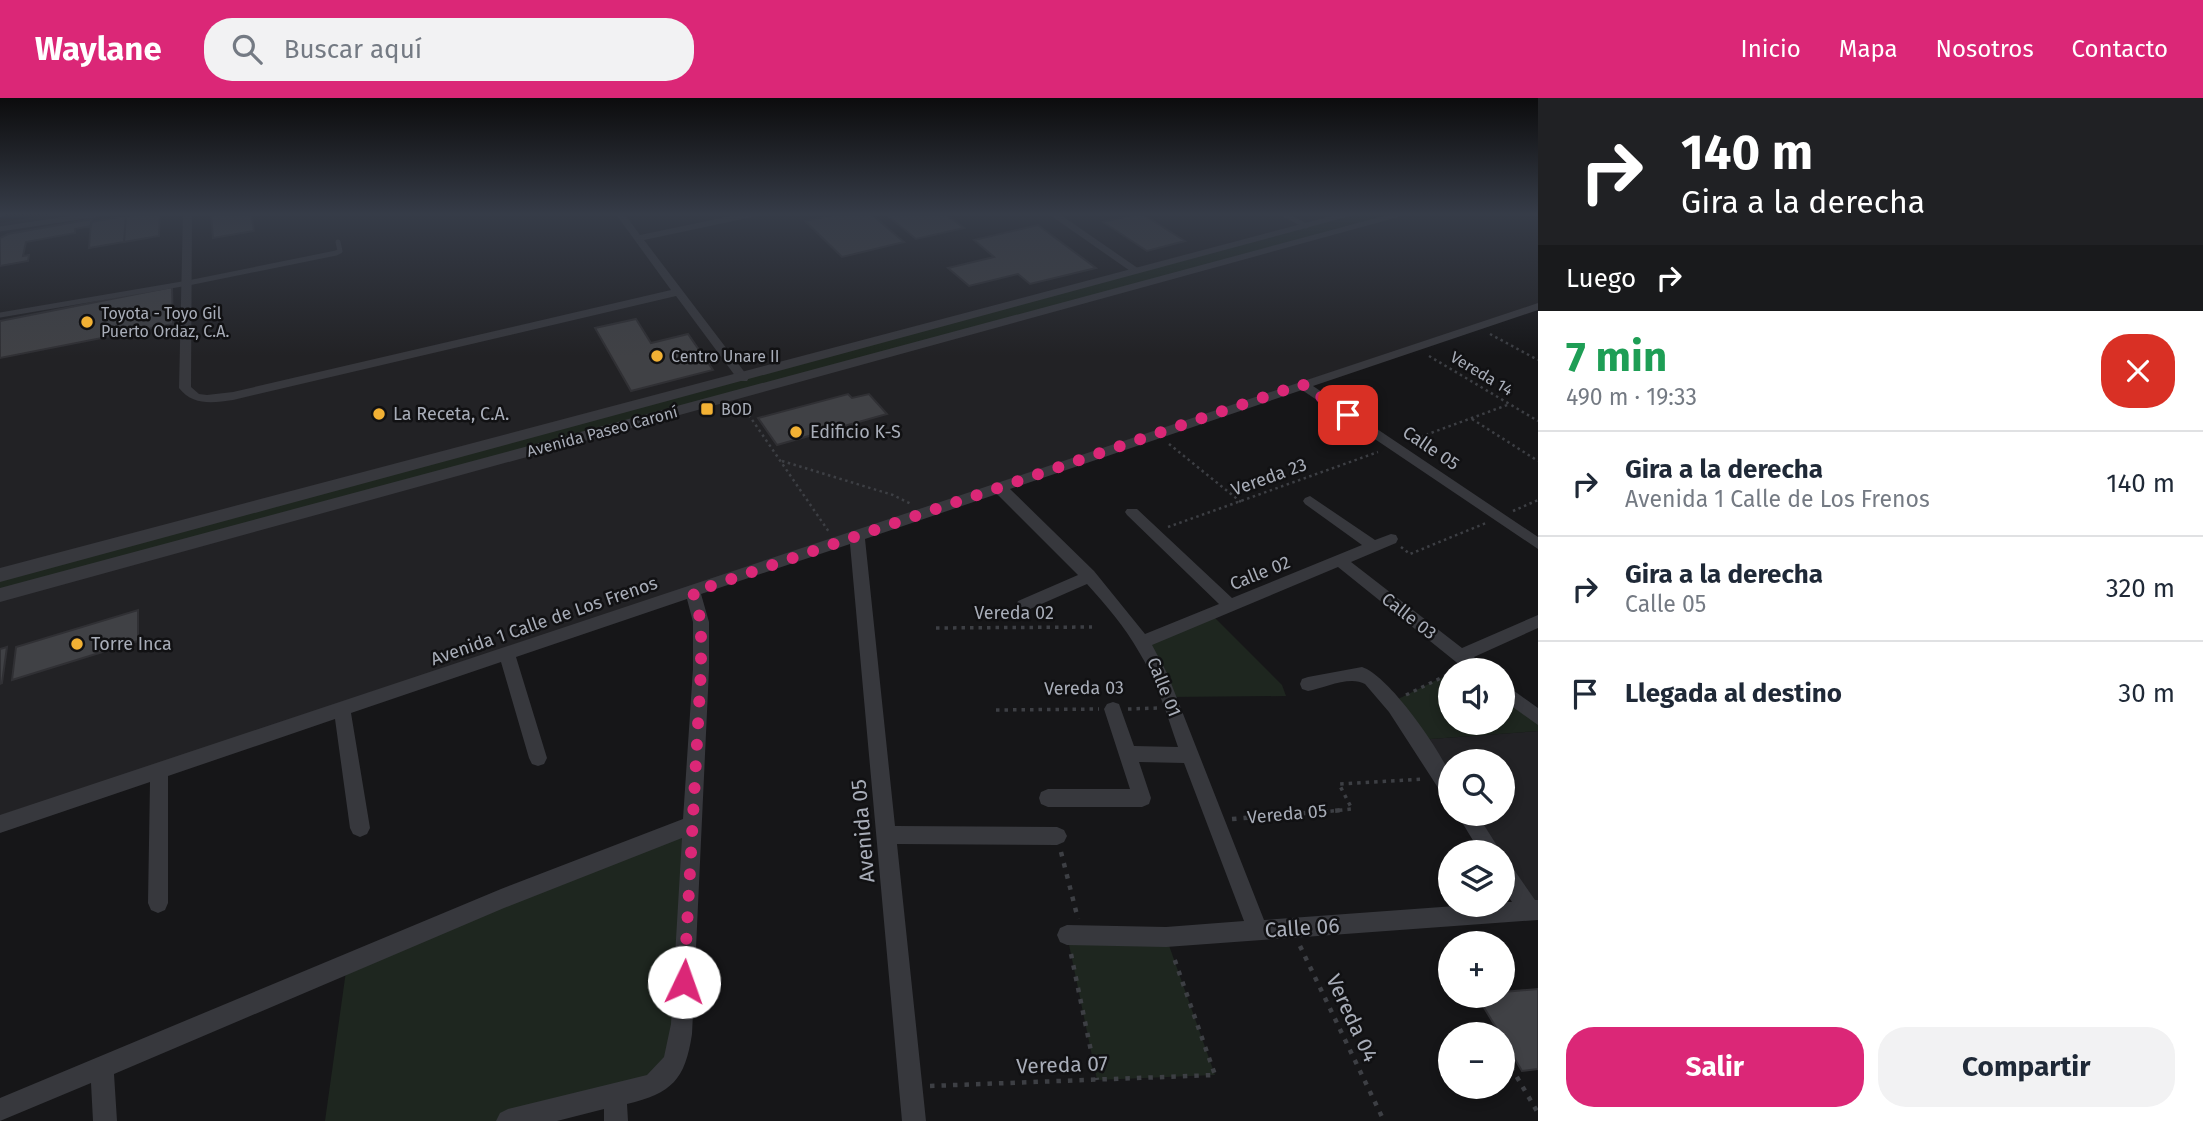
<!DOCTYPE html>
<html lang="es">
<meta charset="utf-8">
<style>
body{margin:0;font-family:"Fira Sans",sans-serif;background:#f2f2f3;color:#1f2937;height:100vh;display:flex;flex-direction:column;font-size:26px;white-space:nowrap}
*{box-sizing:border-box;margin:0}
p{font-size:23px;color:#747a83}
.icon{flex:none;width:38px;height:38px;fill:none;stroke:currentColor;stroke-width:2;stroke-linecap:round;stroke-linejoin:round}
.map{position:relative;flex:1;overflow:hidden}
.details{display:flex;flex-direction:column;background:#fff;width:665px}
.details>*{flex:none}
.banner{background:#202124;color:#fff;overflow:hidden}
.fabs{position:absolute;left:1438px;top:560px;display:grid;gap:14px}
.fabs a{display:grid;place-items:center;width:77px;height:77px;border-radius:50%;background:#fff;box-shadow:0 4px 10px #0003;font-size:35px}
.pin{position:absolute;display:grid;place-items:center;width:60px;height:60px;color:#fff;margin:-30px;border-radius:14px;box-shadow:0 4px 10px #0006}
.me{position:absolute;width:77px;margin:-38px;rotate:3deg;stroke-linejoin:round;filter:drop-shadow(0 0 5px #0008)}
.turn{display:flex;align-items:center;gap:24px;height:147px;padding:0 28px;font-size:32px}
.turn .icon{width:91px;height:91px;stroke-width:2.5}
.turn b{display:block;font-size:49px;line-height:60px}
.then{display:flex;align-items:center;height:66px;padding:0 28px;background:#0003;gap:14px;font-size:26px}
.round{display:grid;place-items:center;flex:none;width:74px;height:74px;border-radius:28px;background:#f2f2f3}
.overview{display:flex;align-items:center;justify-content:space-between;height:119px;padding:0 28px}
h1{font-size:42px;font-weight:700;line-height:52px;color:#1e9e55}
.button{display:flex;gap:14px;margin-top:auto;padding:14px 28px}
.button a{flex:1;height:80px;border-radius:28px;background:#db2777;color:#fff;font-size:28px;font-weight:700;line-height:80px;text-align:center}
.button a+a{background:#f2f2f3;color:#1f2937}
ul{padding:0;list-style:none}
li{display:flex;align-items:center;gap:21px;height:105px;padding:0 28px;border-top:2px solid #e0e1e3}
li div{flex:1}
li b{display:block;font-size:26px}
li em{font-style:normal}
header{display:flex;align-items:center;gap:42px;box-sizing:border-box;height:98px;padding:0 35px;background:#db2777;color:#fff}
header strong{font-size:33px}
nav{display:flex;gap:38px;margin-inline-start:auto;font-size:24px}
.search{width:490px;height:63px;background:#f2f2f3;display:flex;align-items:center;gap:18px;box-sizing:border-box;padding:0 24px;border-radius:28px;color:#747a83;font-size:26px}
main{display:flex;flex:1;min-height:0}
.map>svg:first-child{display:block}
</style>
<header>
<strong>Waylane</strong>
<div class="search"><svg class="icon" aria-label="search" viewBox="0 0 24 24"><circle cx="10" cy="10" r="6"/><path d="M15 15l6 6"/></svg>Buscar aquí</div>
<nav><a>Inicio</a><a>Mapa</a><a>Nosotros</a><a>Contacto</a></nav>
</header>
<main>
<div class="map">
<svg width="1538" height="1023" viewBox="0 0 1538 1023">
<rect width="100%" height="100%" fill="#161618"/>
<path fill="#222225" d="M57 115 89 116 1355 115 0 477V125Z
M1407 115H1538V208L0 726V497Z
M1538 633V812L1503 773V754H1491L1466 716H1503V663H1451V693L1417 642Z"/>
<path fill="#1e261f" d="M1355 115H1407L0 497V477Z
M1211 516 1282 587 1286 598 1168 599 1144 543Z
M1451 575V625H1503V592L1538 620V633L1417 642 1392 604Z
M692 727 672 972 508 1023H325L347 866Z
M1067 837 1166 839 1215 977 1097 982Z"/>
<path fill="#404145" stroke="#303034" stroke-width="2" d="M148 115H160L159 138 124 144 126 118Z
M211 115H254H251L254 133 213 140Z
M844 115H870L904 144 842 159 805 123Z
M884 115H944L964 130 916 141Z
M1141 115 1185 143 1147 153 1103 124Z
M126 118 124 144 89 150 91 124Z
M92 121 91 128 75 131V135L26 144 23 158 29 157 28 163 0 168V140L8 136Z
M1038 127 1096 170 1030 186 1018 176 969 188 948 170 994 159 974 142Z
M172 189 173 226 0 260V223Z
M636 221 651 245 688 236 713 272 631 293 595 230Z
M848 296 852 300 869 296 887 316 777 347 758 320Z
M138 512V543L12 582 16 549Z
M7 549 2 585 0 586V551Z
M1538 891V971L1522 973 1503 941V936H1500L1477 898H1503V894Z"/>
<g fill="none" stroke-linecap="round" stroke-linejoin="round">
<path stroke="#3d3f44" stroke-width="2.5" stroke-dasharray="2.5 3.5" stroke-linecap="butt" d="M1490 236 1538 262
M1429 258 1538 323
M742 307 829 434
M1472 321 1538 363
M1409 343 1510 306
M1169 346 1241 404
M782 363 893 397 911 406
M1513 413 1538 402
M1168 429 1378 354
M1401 449 1410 456 1486 425"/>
<path stroke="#3d3f44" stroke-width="3.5" stroke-dasharray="3.5 5" stroke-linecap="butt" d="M936 530 1092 529
M1406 597 1451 575
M1128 611 1159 610
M996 612 1099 611
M1322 714 1352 711 1339 686 1424 681"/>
<path stroke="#3d3f44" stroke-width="4.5" stroke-dasharray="4.5 7" stroke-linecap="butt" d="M1232 721 1343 712
M1061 754 1078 821
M1300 848 1384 1023
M1071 856 1097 982
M1511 969 1538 1015
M930 988 1215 977 1173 857"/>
<path stroke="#37383d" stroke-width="5" d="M1282 115 1306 128
M0 131 106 115
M0 217 188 185 336 155 340 153 338 144"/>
<path fill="#37383d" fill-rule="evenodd" d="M183 115H192L191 289 199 296 207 297 233 294 671 192 615 115H624L640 137 745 115H761L757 118 644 142 749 280 747 283H739L676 198 233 302C213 305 193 308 179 290Z
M1047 115H1058L1142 173 1133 175Z
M1538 205V212L1313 288 1538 439V451L1302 292 1010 391 1094 473 1145 536 1219 506 1127 417 1125 414 1127 411H1137L1232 500 1362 447 1305 406 1303 403 1305 400 1310 398 1375 442 1391 436 1396 437 1398 441 1396 445 1351 464 1462 550 1538 517V530L1474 559 1486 572H1466L1338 469 1152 547 1167 575 1264 822 1469 807H1503V804H1512L1503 791V763L1510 766 1535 802H1538V822L1166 849 1067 847 1060 844 1057 837 1060 830 1067 827 1166 829 1244 823 1184 665 1139 664 1151 700 1149 706 1142 709H1048L1041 706 1039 700 1041 694 1048 691H1130L1104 611 1107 606 1113 604 1119 606 1134 648 1178 649C1167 617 1157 583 1139 554 1125 529 1106 507 1087 486L1030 511H1018L1016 507 1018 503 1078 477 997 396 865 441 895 728 1057 729 1064 732 1067 738 1064 744 1057 747 897 746 926 1023H902L850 446 701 496 709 524V571L692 936C685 982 672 995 627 1006L628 1023H604V1011L557 1023H496L500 1015 508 1011 647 977 664 959 671 926 682 740 504 810 114 976 117 1023H93L91 985 0 1023V1000L501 791 683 721 693 571V524L687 501 516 559 547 660 544 666 538 668 532 666 529 660 501 564 351 615 370 730 367 736 360 739 353 736 350 730 335 621 168 678V805L165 812 158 815 151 812 148 805 150 684 0 735V717Z
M1362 569C1389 578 1437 648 1449 674 1453 681 1451 693 1451 701L1444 699 1389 614 1365 586C1350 577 1324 590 1308 593L1302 591 1300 586 1302 581 1308 579Z
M1503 585 1538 610V627L1503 602Z
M1457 716H1477L1501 754H1480Z"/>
<path fill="#37383d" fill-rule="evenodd" d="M1343 115H1361L0 484V470Z
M1395 115H1413L0 504V490Z"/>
<path fill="#53555c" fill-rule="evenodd" d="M0 115H8L0 119Z"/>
</g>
<linearGradient id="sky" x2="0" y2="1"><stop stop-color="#0c0c0d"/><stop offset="0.45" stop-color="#363c48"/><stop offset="1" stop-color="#363c48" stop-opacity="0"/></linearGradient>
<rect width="1538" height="258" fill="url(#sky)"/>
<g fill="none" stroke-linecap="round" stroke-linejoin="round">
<path stroke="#db2777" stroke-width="12" stroke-dasharray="0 21.6" d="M684 884 701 571V524L693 494 1302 286 1348 317"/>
</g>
<g fill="#f2b134" stroke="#111113" stroke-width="2.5">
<circle cx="87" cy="224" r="7"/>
<circle cx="657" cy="258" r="7"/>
<rect x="700" y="304" width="14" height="14" rx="3.5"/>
<circle cx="379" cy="316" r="7"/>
<circle cx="796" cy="334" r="7"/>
<circle cx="77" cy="546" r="7"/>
</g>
<g text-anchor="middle" stroke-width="5" stroke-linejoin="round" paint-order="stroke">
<g font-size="16" fill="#a8adb8" stroke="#111113" text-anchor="start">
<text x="101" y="221">Toyota - Toyo Gil<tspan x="101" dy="18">Puerto Ordaz, C.A.</tspan></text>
<text x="671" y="264">Centro Unare II</text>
<text x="721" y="317">BOD</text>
</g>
<g font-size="16" fill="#a8adb8" stroke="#111113">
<text transform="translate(1482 275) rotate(31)" y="6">Vereda 14</text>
<text transform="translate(602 333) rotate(-15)" y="6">Avenida Paseo Caroní</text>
</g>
<g font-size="18" fill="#a8adb8" stroke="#111113" text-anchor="start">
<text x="393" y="322">La Receta, C.A.</text>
<text x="810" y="340">Edificio K-S</text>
<text x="91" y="552">Torre Inca</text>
</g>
<g font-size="18" fill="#a8adb8" stroke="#111113">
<text transform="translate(1431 350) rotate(34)" y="6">Calle 05</text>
<text transform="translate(1269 379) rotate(-20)" y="6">Vereda 23</text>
<text transform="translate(1260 475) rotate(-22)" y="6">Calle 02</text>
<text x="1014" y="521">Vereda 02</text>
<text transform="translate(1409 518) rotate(38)" y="6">Calle 03</text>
<text transform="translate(544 523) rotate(-19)" y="6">Avenida 1 Calle de Los Frenos</text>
<text transform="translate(1164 589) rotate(68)" y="6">Calle 01</text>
<text transform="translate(1084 590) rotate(-1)" y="6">Vereda 03</text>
<text transform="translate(1287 716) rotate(-5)" y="6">Vereda 05</text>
</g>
<g font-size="21" fill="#a8adb8" stroke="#111113">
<text transform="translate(863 733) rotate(-95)" y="7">Avenida 05</text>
<text transform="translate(1302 830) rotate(-4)" y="7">Calle 06</text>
<text transform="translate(1352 920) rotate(65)" y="7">Vereda 04</text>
<text transform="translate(1062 967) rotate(-2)" y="7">Vereda 07</text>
</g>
</g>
</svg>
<div class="fabs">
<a><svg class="icon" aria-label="sound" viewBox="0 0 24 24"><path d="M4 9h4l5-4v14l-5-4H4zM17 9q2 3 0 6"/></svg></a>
<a><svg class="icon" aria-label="search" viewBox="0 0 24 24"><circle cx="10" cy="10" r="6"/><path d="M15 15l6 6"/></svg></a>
<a><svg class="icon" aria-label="layers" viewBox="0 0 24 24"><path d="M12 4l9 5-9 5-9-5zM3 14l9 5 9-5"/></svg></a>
<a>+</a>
<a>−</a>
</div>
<div class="pin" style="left:1348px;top:317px;background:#d93025"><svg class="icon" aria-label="arrive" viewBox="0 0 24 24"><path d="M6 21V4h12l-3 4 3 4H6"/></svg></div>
<svg class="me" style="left:684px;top:884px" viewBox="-20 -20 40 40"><circle r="19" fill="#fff"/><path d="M0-13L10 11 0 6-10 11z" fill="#db2777"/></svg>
</div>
<section class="details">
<div class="banner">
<div class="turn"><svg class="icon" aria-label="right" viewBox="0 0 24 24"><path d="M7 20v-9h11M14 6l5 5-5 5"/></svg><div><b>140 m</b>Gira a la derecha</div></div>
<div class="then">Luego<svg class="icon" aria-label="right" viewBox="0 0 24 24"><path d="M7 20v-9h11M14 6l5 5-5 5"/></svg></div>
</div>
<div class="overview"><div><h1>7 min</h1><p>490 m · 19:33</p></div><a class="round" style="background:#d93025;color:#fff"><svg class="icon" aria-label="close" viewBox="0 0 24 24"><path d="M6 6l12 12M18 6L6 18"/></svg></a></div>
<ul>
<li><svg class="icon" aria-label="right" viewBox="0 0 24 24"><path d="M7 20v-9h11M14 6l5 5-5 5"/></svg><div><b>Gira a la derecha</b><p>Avenida 1 Calle de Los Frenos</p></div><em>140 m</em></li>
<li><svg class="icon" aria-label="right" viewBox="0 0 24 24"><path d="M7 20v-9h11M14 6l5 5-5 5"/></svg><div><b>Gira a la derecha</b><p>Calle 05</p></div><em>320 m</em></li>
<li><svg class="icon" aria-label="arrive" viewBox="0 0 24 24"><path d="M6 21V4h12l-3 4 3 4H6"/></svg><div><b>Llegada al destino</b></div><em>30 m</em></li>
</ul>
<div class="button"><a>Salir</a><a>Compartir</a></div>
</section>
</main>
